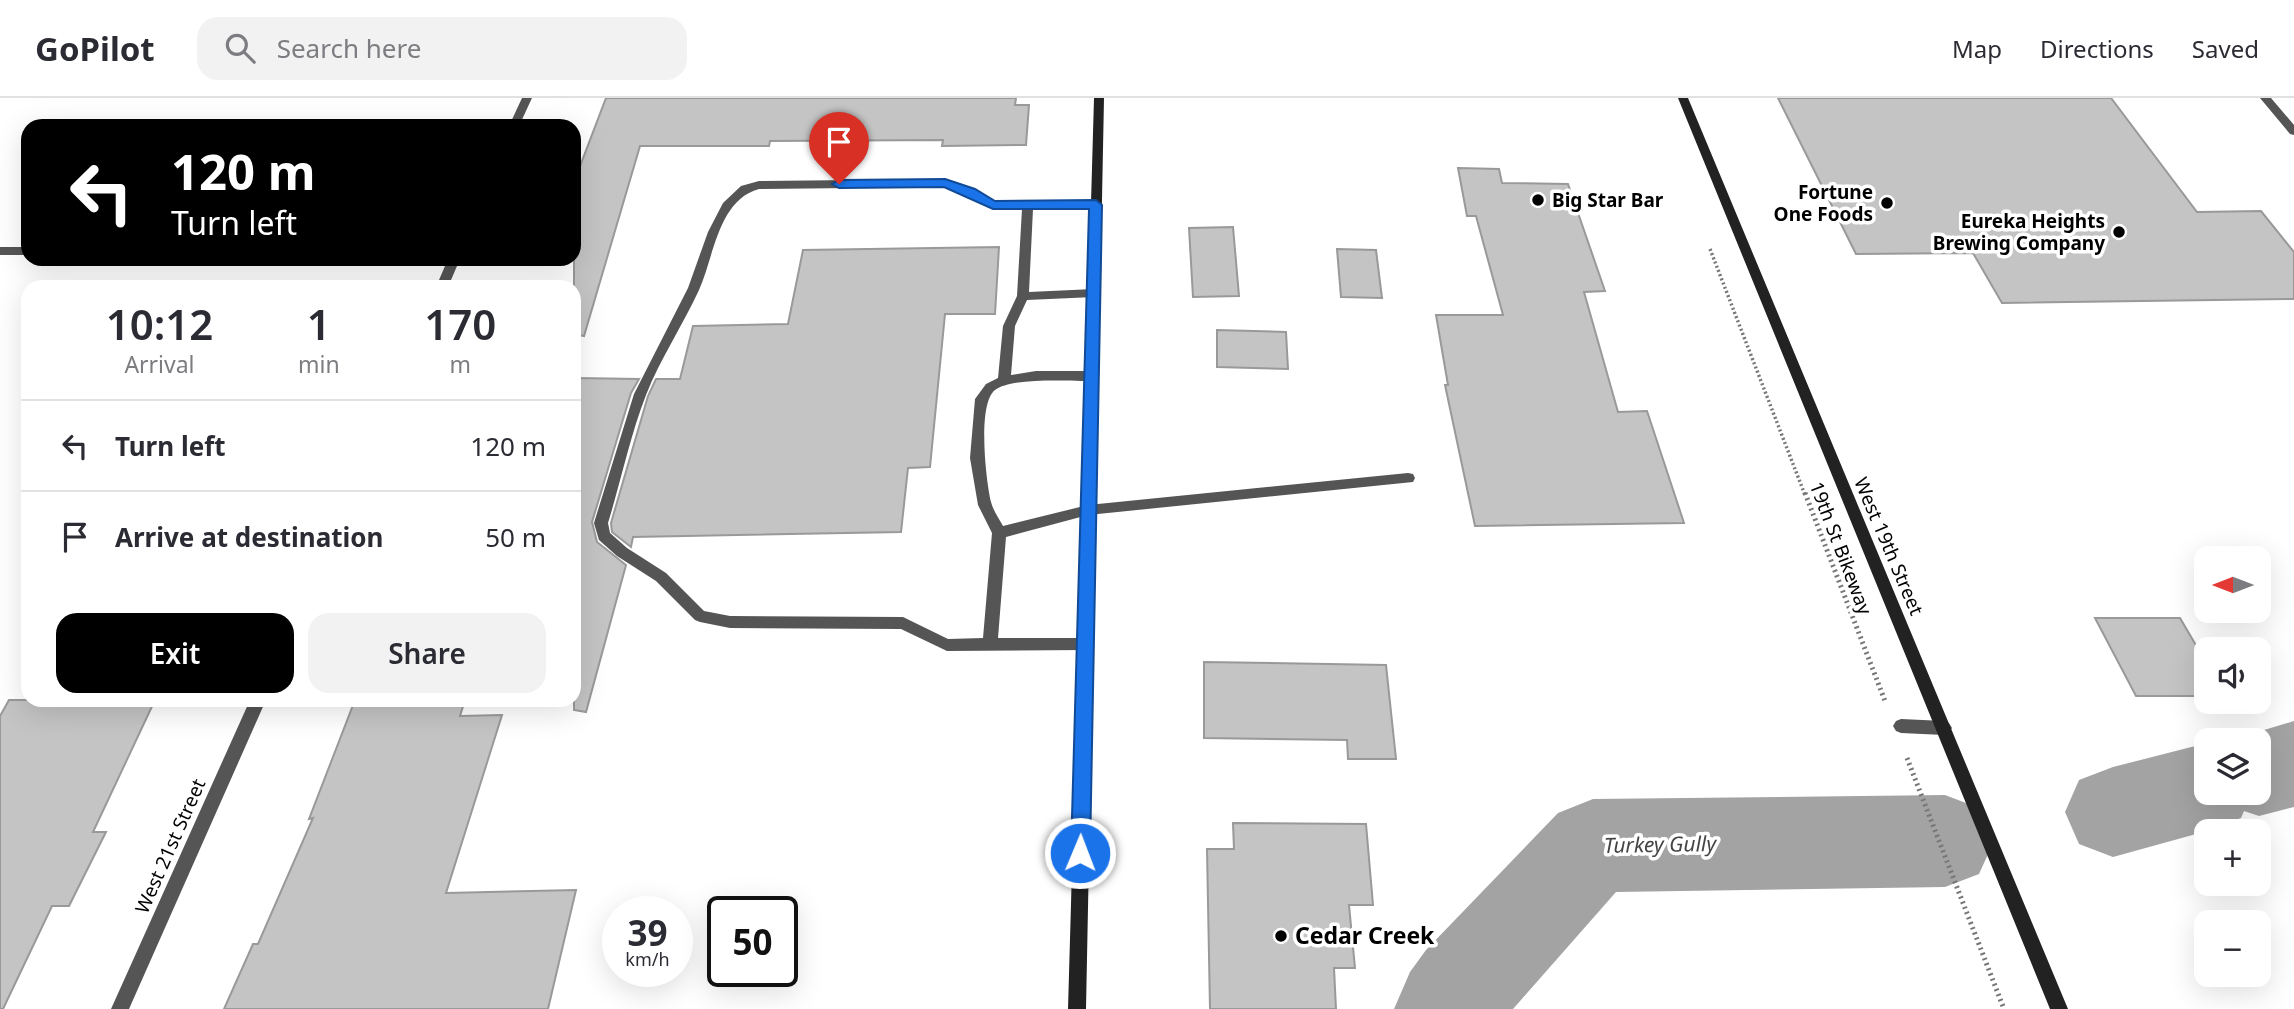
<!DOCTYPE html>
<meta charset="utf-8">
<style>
body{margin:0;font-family:"Noto Sans",sans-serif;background:#f2f2f3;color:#2b2b33;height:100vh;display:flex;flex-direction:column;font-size:26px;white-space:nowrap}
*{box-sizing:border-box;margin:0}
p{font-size:23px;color:#7c7c81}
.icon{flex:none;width:38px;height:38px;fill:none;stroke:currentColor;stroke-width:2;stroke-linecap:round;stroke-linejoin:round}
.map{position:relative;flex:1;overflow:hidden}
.details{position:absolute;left:21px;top:182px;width:560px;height:427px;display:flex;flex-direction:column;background:#fff;border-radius:21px;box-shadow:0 7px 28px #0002}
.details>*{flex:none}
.top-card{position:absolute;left:21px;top:21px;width:560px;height:147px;border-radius:21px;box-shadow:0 7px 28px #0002;background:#000;color:#fff;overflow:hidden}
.needle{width:46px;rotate:270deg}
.fabs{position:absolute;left:2194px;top:448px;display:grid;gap:14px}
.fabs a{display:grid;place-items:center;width:77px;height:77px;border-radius:14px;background:#fff;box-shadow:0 7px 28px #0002;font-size:35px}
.speed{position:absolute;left:602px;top:798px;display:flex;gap:14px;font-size:35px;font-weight:700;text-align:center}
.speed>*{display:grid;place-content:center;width:91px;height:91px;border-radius:50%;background:#fff;box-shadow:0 7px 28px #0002;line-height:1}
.speed small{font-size:18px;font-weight:400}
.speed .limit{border:4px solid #111;border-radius:10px;background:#fff;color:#111}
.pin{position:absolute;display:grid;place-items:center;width:60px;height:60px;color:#fff;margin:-72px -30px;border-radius:50% 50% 50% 0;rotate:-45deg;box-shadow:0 0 7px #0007}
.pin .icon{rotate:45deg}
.me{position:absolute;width:77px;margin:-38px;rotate:1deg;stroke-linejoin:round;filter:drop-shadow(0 0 5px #0008)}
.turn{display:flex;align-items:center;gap:24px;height:147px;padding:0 35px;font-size:32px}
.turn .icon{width:91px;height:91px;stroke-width:2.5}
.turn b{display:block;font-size:49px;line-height:60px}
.eta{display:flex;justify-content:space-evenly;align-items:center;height:119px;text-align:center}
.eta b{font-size:42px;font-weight:600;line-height:49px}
.cta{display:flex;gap:14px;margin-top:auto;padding:14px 35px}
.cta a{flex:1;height:80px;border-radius:21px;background:#000;color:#fff;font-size:28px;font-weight:600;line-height:80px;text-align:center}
.cta a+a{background:#f2f2f3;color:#2b2b33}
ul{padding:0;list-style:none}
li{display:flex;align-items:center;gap:21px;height:91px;padding:0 35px;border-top:2px solid #e1e1e2}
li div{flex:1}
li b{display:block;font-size:26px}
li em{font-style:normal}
header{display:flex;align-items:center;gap:42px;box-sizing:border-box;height:98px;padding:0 35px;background:#fff;border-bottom:2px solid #e1e1e2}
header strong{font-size:33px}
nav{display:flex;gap:38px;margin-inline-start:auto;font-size:24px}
.search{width:490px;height:63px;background:#f2f2f3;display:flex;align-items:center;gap:18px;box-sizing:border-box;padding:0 24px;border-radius:21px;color:#7c7c81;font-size:26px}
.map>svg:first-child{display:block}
</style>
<header>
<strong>GoPilot</strong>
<div class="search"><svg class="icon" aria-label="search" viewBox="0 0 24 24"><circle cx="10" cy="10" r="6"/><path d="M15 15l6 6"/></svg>Search here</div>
<nav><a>Map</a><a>Directions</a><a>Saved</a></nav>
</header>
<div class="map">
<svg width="2294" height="911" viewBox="0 0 2294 911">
<rect width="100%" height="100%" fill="#fff"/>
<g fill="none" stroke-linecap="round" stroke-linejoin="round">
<path fill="#a3a3a3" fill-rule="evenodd" d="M2294 623V709L2259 718 2244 713 2241 720 2207 733 2113 759 2079 746 2065 714 2079 682 2113 669 2207 645V695H2259V642H2231Z
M1945 697 1979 710 1994 743 1979 776 1945 789 1616 794 1513 911H1394L1410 874 1426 852 1558 715 1593 701Z"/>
</g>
<path fill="#c4c4c4" stroke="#999" stroke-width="2" d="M606 0H1016L1015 7H1029L1026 47 942 48 943 42 770 43 769 48H640L584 238 574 236V84Z
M1778 0H2111L2197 114 2261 113 2294 154V201L2002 205 1973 155 1856 156Z
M1458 70 1499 71 1502 85 1568 86 1605 193 1584 194 1618 314 1647 313 1684 425 1475 428 1445 287H1448L1436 217H1503L1476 118H1467Z
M1233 129 1239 198 1193 199 1189 130Z
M999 149 995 216H945L930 369 908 370 901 434 633 439 631 449 612 434 611 425 648 298 656 281H680L693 228 788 226 803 152Z
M1337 151 1376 152 1382 200 1341 199Z
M1217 232 1286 234 1288 271 1217 269Z
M574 280 639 281 631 295 592 424 597 444 626 467 586 614 574 612Z
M2095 520H2180L2207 566V598H2136Z
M1204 564 1386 567 1396 661H1348L1347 642 1204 640Z
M9 602H155L93 734H106L69 808H52L3 911H0V618Z
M355 602H465L460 618 502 617 446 795 576 792 548 911H224L253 846H258L313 720 309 721Z
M1233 725 1366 726 1373 807H1349L1355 870H1334L1336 911H1210L1207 751H1234Z"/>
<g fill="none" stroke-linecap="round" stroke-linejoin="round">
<path stroke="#777" stroke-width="3.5" stroke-dasharray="2 2.5" stroke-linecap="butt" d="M1710 151 1805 397"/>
<path stroke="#777" stroke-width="5" stroke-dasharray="2 3.5" stroke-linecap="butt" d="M1805 395 1885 603
M1907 660 2004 911"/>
<path fill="#555" fill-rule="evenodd" d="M945 81 975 91 995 103H1096L1102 107 1096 111H1033L1029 194 1094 191 1100 195 1094 199 1027 202 1015 228 1011 277 1036 273H1092L1098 278 1092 283C1070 283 1012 279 995 292 977 306 986 383 991 404 993 412 999 421 1003 428L1088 407 1408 375 1413 376 1415 380 1413 384 1088 417 1006 439 998 540H1085L1090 542 1092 546 1090 550 1085 552 947 553 901 531 730 530 700 524 695 522 656 483 617 458 599 442 594 425 634 296 688 190 708 134 723 105 741 88 759 83ZM944 89 967 97 989 110 1022 111 1017 198 1003 228 998 280 986 286 975 301 970 360 978 407 992 435 983 540 948 541 903 519 730 518 704 513 666 475 627 450 610 435 608 425C621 383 630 338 646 297 660 261 683 227 699 192 714 159 718 102 759 91Z
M0 149H28V157H0Z
M1901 621 1944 623 1949 625 1952 630 1949 635 1944 637 1901 635 1896 633 1893 628 1896 623Z"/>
<path fill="#555" fill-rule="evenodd" d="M522 0H532L519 28H509Z
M2260 0H2271L2294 27V37L2290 36Z
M448 161H460L448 189H436Z
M250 602H266L129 911H111Z"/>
<path fill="#222" fill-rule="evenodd" d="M1094 0H1104L1086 911H1068Z
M1678 0H1688L2068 911H2050Z"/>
</g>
<path fill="#1a73e8" stroke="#114b97" stroke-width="2" d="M945 81 975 91 995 103 1096 102 1102 107 1090 755 1087 761 1080 764 1074 761 1071 755 1089 111H993L944 89 839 90 832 86 839 82Z"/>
<g fill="#000" stroke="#fff" stroke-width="2.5">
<circle cx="1538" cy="102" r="7"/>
<circle cx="1887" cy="105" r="7"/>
<circle cx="2119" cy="134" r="7"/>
<circle cx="1281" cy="838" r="7"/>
</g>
<g text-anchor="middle" stroke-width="7" stroke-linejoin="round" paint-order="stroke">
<g font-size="19" font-weight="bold" fill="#000" stroke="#fff" text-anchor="end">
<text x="1873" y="101">Fortune<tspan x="1873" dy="22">One Foods</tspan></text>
<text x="1552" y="109" text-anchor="start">Big Star Bar</text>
<text x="2105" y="130">Eureka Heights<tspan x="2105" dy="22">Brewing Company</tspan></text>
</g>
<g font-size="19" fill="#000" stroke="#fff">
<text transform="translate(1889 448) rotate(67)" y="7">West 19th Street</text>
<text transform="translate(1841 450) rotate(69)" y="7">19th St Bikeway</text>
<text transform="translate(170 748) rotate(-66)" y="7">West 21st Street</text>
</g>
<g font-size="21" font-style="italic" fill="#444" stroke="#fff">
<text transform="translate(1660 747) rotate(-1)" y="7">Turkey Gully</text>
</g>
<g font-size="23" font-weight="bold" fill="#000" stroke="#fff" text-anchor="start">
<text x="1295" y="846">Cedar Creek</text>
</g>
</g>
</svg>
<div class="fabs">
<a><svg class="needle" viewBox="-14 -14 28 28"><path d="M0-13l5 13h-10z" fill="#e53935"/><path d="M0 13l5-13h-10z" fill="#7c7c81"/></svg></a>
<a><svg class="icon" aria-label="sound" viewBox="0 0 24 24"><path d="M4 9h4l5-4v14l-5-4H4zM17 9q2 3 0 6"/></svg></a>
<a><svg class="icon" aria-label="layers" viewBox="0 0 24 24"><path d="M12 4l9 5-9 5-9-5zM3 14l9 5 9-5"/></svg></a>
<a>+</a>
<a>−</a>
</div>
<div class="speed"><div>39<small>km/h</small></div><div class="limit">50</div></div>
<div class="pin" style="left:839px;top:86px;background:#d93025"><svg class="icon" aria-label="arrive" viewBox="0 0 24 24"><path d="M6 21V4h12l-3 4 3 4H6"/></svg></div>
<svg class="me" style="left:1080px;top:755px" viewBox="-20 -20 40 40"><circle r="17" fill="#1a73e8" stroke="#fff" stroke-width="3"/><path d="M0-11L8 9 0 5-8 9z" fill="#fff"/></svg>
<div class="top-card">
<div class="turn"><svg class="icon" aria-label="left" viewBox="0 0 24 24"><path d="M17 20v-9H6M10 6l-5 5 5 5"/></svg><div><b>120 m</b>Turn left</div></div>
</div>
<section class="details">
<div class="eta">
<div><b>10:12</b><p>Arrival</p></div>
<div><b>1</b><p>min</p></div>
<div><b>170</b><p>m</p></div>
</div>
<ul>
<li><svg class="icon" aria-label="left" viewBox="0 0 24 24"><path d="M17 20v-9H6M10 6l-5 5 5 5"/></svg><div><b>Turn left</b></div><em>120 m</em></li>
<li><svg class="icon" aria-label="arrive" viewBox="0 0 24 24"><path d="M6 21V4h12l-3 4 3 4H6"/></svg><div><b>Arrive at destination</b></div><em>50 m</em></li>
</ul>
<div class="cta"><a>Exit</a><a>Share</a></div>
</section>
</div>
